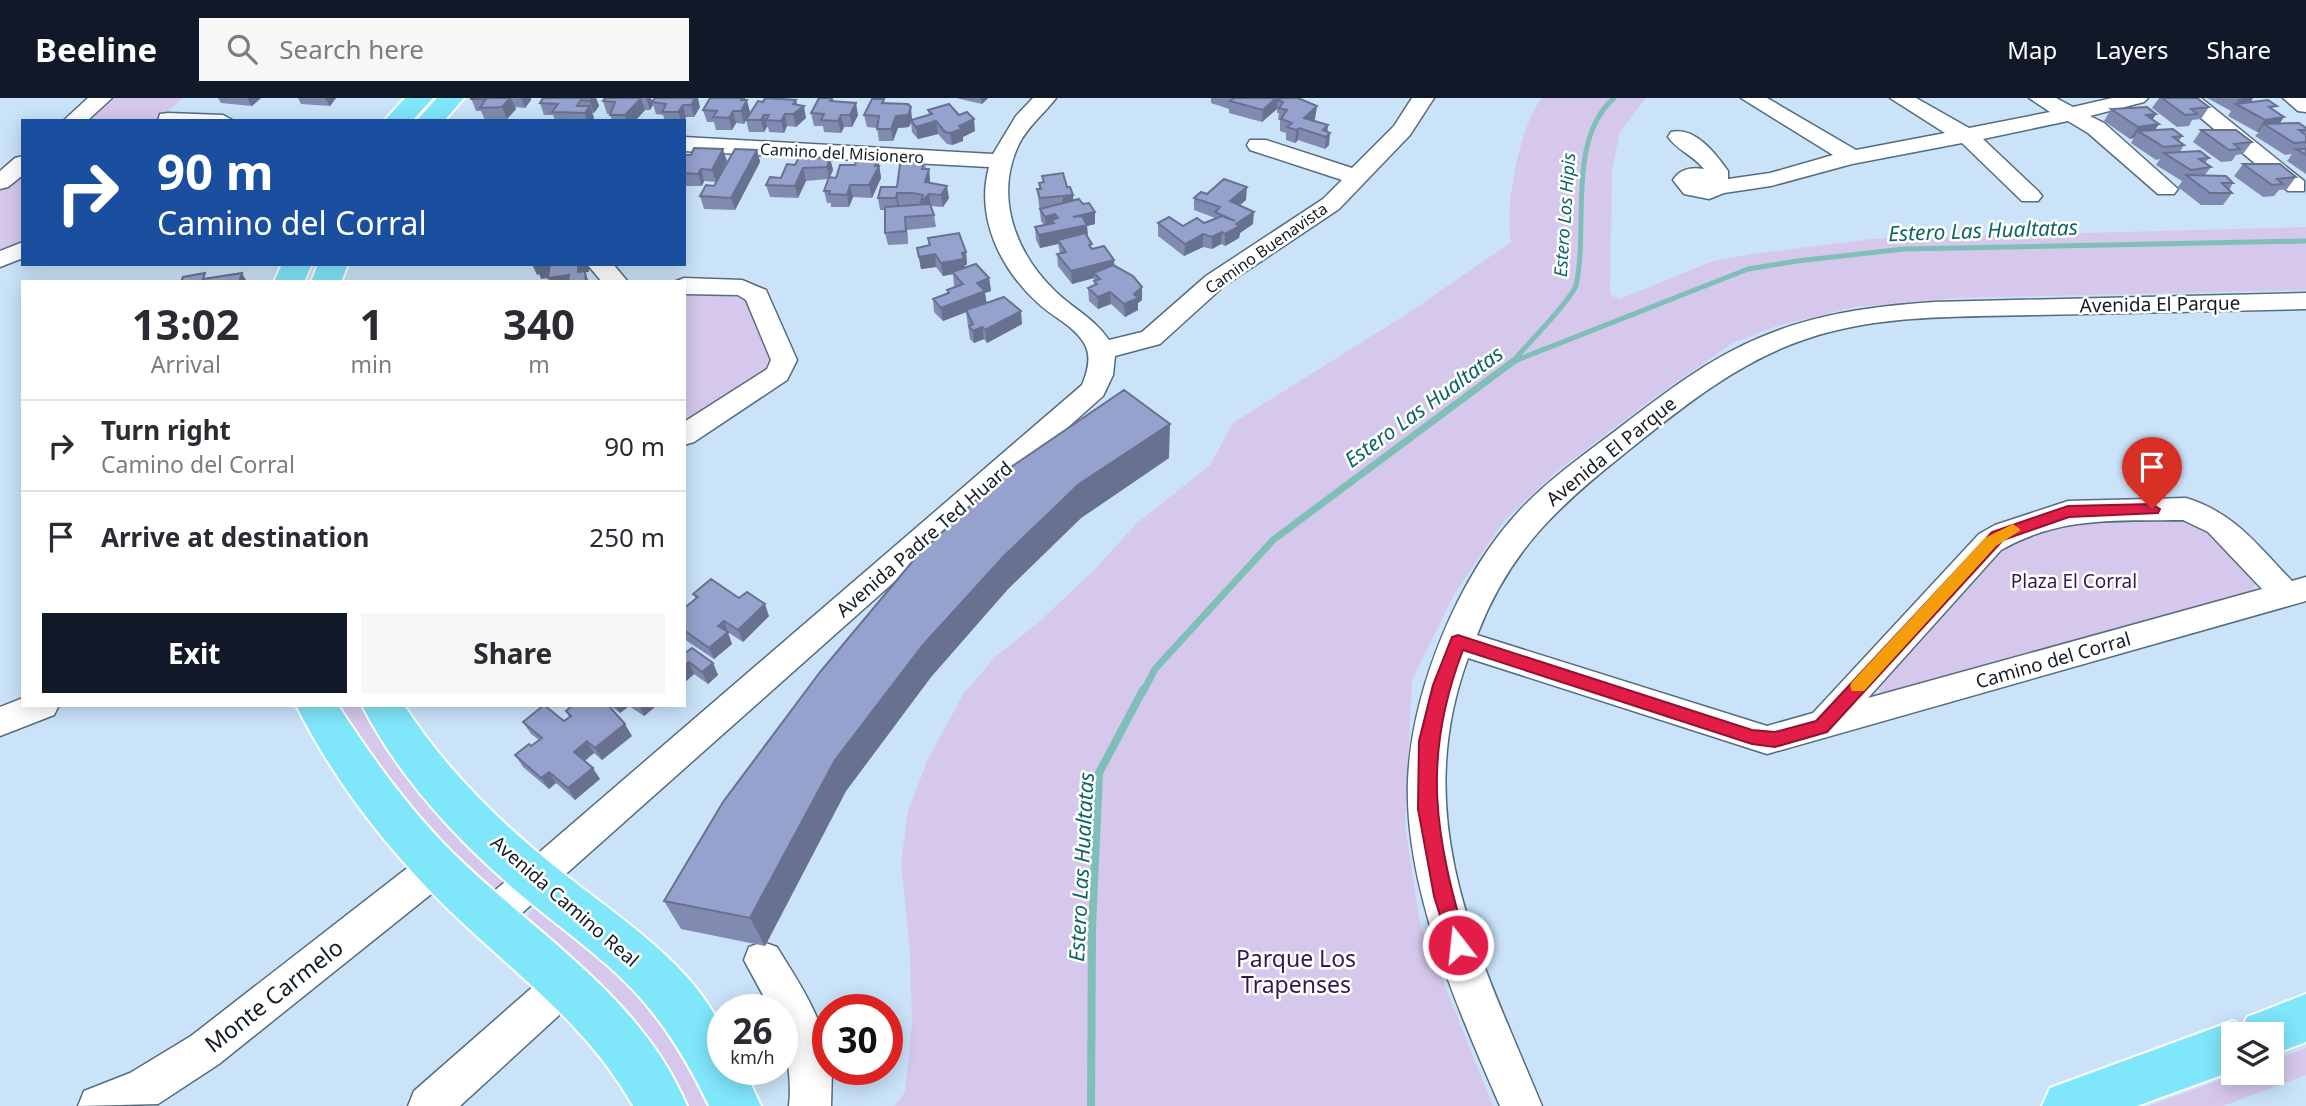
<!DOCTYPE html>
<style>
body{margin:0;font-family:"Noto Sans",sans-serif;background:#f7f7f7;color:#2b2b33;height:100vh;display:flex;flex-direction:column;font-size:26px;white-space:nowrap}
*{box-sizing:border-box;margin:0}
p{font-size:23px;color:#7c7c81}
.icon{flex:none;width:38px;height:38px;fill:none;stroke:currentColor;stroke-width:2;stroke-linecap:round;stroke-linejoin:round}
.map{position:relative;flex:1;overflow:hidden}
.panel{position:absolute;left:21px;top:182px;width:665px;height:427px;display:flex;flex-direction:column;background:#fff;border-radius:0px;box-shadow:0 4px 18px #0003}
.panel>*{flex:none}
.guide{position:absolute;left:21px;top:21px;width:665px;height:147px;border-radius:0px;box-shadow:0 4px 18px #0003;background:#1a4fa0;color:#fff;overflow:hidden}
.controls{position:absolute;left:2221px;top:924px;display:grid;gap:14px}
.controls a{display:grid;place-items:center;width:63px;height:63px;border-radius:0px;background:#fff;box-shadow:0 4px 18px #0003;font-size:35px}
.speed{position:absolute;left:707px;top:896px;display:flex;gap:14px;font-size:35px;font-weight:700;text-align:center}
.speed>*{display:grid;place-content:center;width:91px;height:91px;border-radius:50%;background:#fff;box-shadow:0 4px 18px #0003;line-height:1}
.speed small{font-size:18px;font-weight:400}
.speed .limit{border:10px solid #d22;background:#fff;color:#111}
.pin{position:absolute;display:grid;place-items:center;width:60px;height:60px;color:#fff;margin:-72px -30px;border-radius:50% 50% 50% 0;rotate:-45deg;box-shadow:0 0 7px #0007}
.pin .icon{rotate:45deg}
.me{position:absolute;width:77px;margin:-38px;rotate:344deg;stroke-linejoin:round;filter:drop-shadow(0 0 5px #0008)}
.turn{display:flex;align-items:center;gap:24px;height:147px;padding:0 21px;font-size:32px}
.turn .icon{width:91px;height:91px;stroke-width:2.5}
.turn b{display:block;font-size:49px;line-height:60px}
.eta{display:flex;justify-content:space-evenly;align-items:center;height:119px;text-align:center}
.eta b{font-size:42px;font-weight:700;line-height:49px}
.action{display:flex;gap:14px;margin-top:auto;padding:14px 21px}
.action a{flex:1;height:80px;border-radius:0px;background:#111827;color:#fff;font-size:28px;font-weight:700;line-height:80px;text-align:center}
.action a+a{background:#f7f7f7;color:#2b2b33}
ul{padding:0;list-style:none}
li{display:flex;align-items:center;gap:21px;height:91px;padding:0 21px;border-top:2px solid #e1e1e2}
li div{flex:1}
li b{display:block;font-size:26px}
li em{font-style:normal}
header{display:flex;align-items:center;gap:42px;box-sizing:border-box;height:98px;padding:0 35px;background:#111827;color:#fff}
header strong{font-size:33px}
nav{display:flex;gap:38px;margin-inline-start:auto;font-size:24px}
.search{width:490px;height:63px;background:#f7f7f7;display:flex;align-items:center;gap:18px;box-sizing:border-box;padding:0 24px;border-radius:0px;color:#7c7c81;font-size:26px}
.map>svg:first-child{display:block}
</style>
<header>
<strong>Beeline</strong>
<div class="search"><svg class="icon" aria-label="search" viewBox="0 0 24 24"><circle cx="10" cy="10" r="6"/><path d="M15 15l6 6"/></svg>Search here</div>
<nav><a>Map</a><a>Layers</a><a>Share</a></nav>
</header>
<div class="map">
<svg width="2306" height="1008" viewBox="0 0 2306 1008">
<rect width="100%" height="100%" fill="#cae3f9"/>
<path fill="#d5c8ec" d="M112 0H183L157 23H85Z
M1542 0H1646L1620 34 1612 72 1610 192 1612 198 1620 201 1713 163 1751 156 1872 141 2306 129V192L1955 200 1855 209 1777 228 1733 245 1659 296 1556 374 1503 424 1455 495 1412 582 1405 727 1420 826 1493 1008H895L905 994 912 926 910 853 901 765 908 713 928 661 964 595 996 558 1038 525 1095 471 1136 426 1210 367 1233 325 1410 214 1511 144C1504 111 1520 26 1542 0Z
M23 74V141L0 156V92Z
M684 193C756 197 745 195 771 260V267L765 274 684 330Z
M2188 419 2212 429 2257 480 2253 494 1882 596 1878 591 2006 448 2058 427Z
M334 607H361L391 653 505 775 502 788 487 792 404 706Z
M547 807 646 900 715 1008H683L530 825 527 818 537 808Z
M2306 950V977L2223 1008H2149L2239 975H2272V963Z"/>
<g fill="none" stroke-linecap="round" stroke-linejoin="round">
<path stroke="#7fbfb8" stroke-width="5" d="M1514 262C1525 249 1573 200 1576 187 1589 131 1566 42 1614 0
M1512 264 1748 171 1797 163 1904 151 2306 143"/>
<path stroke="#7fbfb8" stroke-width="7" d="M1143 594 1155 571 1273 442 1515 262"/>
<path stroke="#7fbfb8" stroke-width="8" d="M1091 1008 1092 829 1099 675 1143 592"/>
<defs>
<path id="minor" d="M88 0H112L87 23H63Z
M1033 0H1056C1044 16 1028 28 1019 46 994 98 1015 154 1054 192 1072 210 1094 220 1109 242L1142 234 1206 178 1323 101 1342 82 1250 52 1247 47 1250 42H1266L1352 70 1394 28 1412 0H1434L1410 37 1339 111 1224 188 1160 246 1115 258 1113 277 1103 298 504 831 491 837 478 831 472 819 478 807 1082 287C1088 273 1092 258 1084 245 1074 228 1053 219 1039 206 1001 172 975 120 989 69L684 53V39L993 56 1016 18Z
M1741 0H1767L1856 52 1945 35 1890 0H1916L1969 30 2050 14 2029 0H2056L2073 9 2112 0H2148L2144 4 2090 18 2104 25 2178 91 2174 96H2158L2088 35 2068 23 1983 41 2038 93 2042 98 2038 103H2022L1962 45 1852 66 1771 88 1724 95 1709 101 1684 96 1673 82C1680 71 1691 69 1704 71 1694 58 1677 52 1668 39L1671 34C1695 28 1716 56 1728 73V81L1770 75 1833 57Z
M2177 0H2201L2304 83V93H2288Z
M2283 0H2306V14L2298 13Z
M168 15 223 17 234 23H158L160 16Z
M23 58V77L8 89 0 91V73L15 60Z
M23 144V160L0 169V153Z
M587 166H613L628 184H602Z
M684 180 742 182 766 192 797 262 787 282 694 344 684 347V324L767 271 771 262 746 202 738 197 684 196V184H674Z
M2306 195V211C2216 213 2126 215 2037 217 1960 219 1880 216 1806 241 1737 264 1680 311 1624 356 1556 410 1509 454 1477 537L1767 628 1813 615 1979 436 1995 427 2068 403 2186 400C2235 415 2257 447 2292 483L2306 479V503L1767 656 1468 560C1408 724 1480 858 1542 1008H1500C1458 911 1404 790 1408 682 1412 592 1458 478 1520 412 1550 380 1588 354 1623 327 1666 294 1709 261 1759 240 1814 216 1874 208 1934 204ZM2183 422 2208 434 2262 491 1868 600 2001 452C2060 418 2117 423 2183 422Z
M23 600V607H59L54 617 0 638V609Z
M437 752 450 757 455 769 450 781 219 966 158 1006 78 1008 84 993 130 975 191 938 424 757Z
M763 844 777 849C800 887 828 925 828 971H832L831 1008H789C793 971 782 947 782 912H771L744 862 749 849Z
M566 866 580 872 586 885 580 898 460 1008H408L414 993 552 872Z"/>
<path id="major" d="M405 0H433L412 23H384Z
M437 0H464L444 23H416Z
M282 166H312L304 184H274Z
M318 166H348L341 184H311Z
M296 607H338C372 660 409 711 453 755 534 835 641 898 687 1008H633C588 927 513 874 448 811 388 752 334 683 296 607Z
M362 607H404C444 669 496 721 553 767 609 813 690 862 721 929 726 940 723 959 723 971H744L761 1008H709C689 966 666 927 634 893 600 857 559 829 521 797 459 744 399 681 362 607Z
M2306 896V944L2272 957V936H2233V973L2137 1008H2042L2050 990 2233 923 2243 928 2247 919Z"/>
</defs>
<use href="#minor" stroke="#556c7f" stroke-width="3"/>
<use href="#major" stroke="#fff" stroke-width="4"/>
<use href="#minor" fill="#fff" fill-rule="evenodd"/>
<use href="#major" fill="#80e6fa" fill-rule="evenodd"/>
</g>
<path fill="#818bb1" d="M218 0H261L252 8 221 5Z
M298 0H336L330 8 301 6Z
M471 0H531V2L525 10 515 9 516 11 507 21 485 22 481 13H476Z
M543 0H596L599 8 594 15H592L594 20 592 23H555L553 17H544L540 5Z
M605 0H651L653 7 650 12H645L635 23H612L610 16H607L603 3Z
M655 0 700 9 694 19H686L684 23H665L663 17 656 16 652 4Z
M745 0 750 14 796 2 797 7 806 20 796 29 787 28 784 35 769 34 768 29H767L764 34H749L746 22 744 26 736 25 732 32H716L714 24H707L703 12Z
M819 0H833L834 4 858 17 852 29H844L841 35 824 34 823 28H814L811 15Z
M956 0H988L982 6Z
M1211 0H1280L1315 21 1313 23 1327 34 1329 47 1325 51 1298 42 1295 45 1286 42V35L1280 33V22H1278L1279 15H1277V11L1262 24 1229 15V11L1211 5Z
M2159 0H2197L2209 9 2201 21 2192 22 2189 28 2177 29 2152 10Z
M2207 0H2253L2251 4 2274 12 2279 26 2306 30V34L2305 36 2306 37V76L2287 63 2292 56 2285 57 2255 38 2259 34H2257L2228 18 2231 13Z
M884 1 885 6 912 22 929 17 928 12 975 33 963 39V43L952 47 947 46 938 36 918 41 912 34 911 25 909 29 898 30 893 43H879L877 30 867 29 864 17Z
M2111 11 2156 16 2153 21 2155 32 2182 38 2179 43 2184 47 2180 54 2209 60 2205 65 2211 69 2205 77 2233 85 2229 92 2232 95 2223 107H2201L2178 89 2182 83 2156 67 2160 61 2156 62 2131 45 2134 40 2130 41 2104 23Z
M2201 32 2252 44 2243 56 2236 57 2232 63 2221 64 2193 44Z
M757 52 760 64 735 112 704 111 700 98 714 88Z
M684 57 727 63 716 84 704 83 702 88H684Z
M878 59 881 80 872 100 853 99 849 109H831V105H827L824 93 828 81 806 83 798 100 770 99 766 87 781 80 795 67 830 60 833 72 830 79 836 80 855 67Z
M924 62 926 71H929L930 85 949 100 943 109 931 108 934 117 936 129 907 132 908 146 888 147 885 135V112H880L878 100 897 89Z
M2243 66 2296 79 2287 91 2279 92 2274 98 2263 99 2234 78Z
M1042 78 1067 89 1073 102 1095 126 1087 128 1088 139 1092 151 1142 189V202L1138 205V212L1125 219 1111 206 1098 211 1089 203 1088 190 1094 188V180L1072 186 1058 168 1057 156 1060 155 1058 146 1040 150 1036 142 1035 129 1044 127 1041 123 1037 91H1039V85L1043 84Z
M1207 96 1246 102 1239 108 1253 126 1240 135 1239 140 1225 148 1221 146 1212 151 1203 149 1184 158 1158 138V125L1183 128 1204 125 1215 121V120L1194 112V100Z
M928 140 966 154 967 167H965V170L989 180 991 193 985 195 986 205 1022 226 987 245 984 241 974 245 970 241 966 214 943 223 934 214 933 201 947 195V192L956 189 954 187 953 176 943 178 936 169 921 171 917 150 929 148Z
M1169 360 1081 420 1008 491 931 579 846 693 765 848 681 831 664 803 820 574Z
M693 496 739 500 769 518 743 544 729 535 728 536 732 546 714 561 684 541V507L687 508 696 501Z
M684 556 713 565 718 577 708 586 694 576 684 585Z
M609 607H656V608L644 618 629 608 620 615Z
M566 613 632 638 602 662 594 655 585 663 600 681 575 702 556 685 549 691 523 669 515 657 531 648 539 642 531 636 523 624 564 623 569 619Z"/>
<path fill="#697190" d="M247 0H261L252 8Z
M325 0H336L330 8Z
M510 0H511L516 11 507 21 502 9Z
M521 0H531V2L525 10Z
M592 0H596L599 8 594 15 590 3Z
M641 0 645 12 635 23H626L625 17Z
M646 0H651L653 7 650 12Z
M695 0H698L700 9 694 19 691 7Z
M742 0H745L746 4 747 2 750 14 744 26 741 13Z
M981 0H988L982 6Z
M1272 0H1280L1279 3H1278L1277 11 1262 24 1263 12Z
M2243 0H2253L2247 10 2236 6 2239 1Z
M796 2 798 13 804 8 806 20 796 29 793 16V6Z
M856 5 858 17 852 29 850 17Z
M683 7 686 19 684 23H681L678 14Z
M590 8 594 20 592 23H587L585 15Z
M1317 8 1315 21 1303 32 1304 20Z
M911 9 912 21V23L911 22V25L909 29 898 30 893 43 891 31 896 18Z
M733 13 736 25 732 32 729 20Z
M785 16 787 28 784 35 781 23Z
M2156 16 2149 27 2159 26 2151 38 2138 33 2134 40 2130 41 2146 17Z
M764 17 767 29 764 34 761 22Z
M841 17 844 29 841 35 838 23Z
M2284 19 2276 31 2264 26 2259 34H2257L2265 22Z
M974 21 975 33 963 39V43L952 47 950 35 959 28Z
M936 23 938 36 918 41 916 29Z
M1328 27 1327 38 1330 35 1329 47 1325 51 1326 39 1323 32Z
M1299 30 1298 42 1295 45 1296 32Z
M723 51 727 63 716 84 712 72Z
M757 52 760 64 735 112 731 100Z
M878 59 881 80 872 100 869 87Z
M830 60 833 72 829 81 827 69Z
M803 70 806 83 798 100 795 88Z
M701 71 704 83 702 88 698 76Z
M929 71 930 83 927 96 925 84Z
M850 87 853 99 849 109 847 97Z
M947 88 949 100 943 109 941 97Z
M1247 89 1246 102 1229 116 1230 103Z
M897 95 899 107 898 113 896 100Z
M929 96 931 108 923 117 921 104Z
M1073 97 1074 110 1063 111V99Z
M1095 114V126L1087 128 1088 139 1058 142V146L1040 150 1039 137 1073 119Z
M1254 114 1253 126 1240 135 1239 140 1225 148V136L1236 126Z
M1055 116 1056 129 1052 122 1053 129 1046 131 1045 119Z
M905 119 907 132 908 146 906 133Z
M1222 134 1221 146 1212 151V139Z
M1203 136V149L1184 158 1185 146Z
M966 154 967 167H965L966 174H952L953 176 943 178 941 165 962 155Z
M935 156 936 169 921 171 919 159Z
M1114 162 1115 175H1094V180L1072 186 1071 173Z
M532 166H550L555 179 541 181 539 176 537 177Z
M573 166H589V174H585L589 184H586L578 178Z
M242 175 247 184H239Z
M569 177 572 184H550L548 180Z
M989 180 991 193 985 195 987 206 943 223 941 210 977 185Z
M1142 189V202L1138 205V212L1125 219 1124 206 1134 196Z
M1110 194 1111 206 1098 211V199Z
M1021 213 1022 226 987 245 985 232Z
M982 229 984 241 974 245 973 233Z
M1170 326 1169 360 1081 420 1008 491 931 579 846 693 765 848 750 820 835 662 923 547 1004 458 1079 386Z
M765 506 769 518 743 544 738 532Z
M724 523 732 546 714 561 709 550 718 528Z
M689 564 694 576 684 585V568Z
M713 565 718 577 708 586 702 574Z
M615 607H629V608L620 615Z
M639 607H656V608L644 618Z
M625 626 632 638 602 662 595 650Z
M587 643 594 655 581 665 574 654Z
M593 670 600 681 575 702 568 690Z
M549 674 556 685 549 691 541 680Z"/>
<path fill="#96a2ce" stroke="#697190" stroke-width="2" d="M471 0H510L502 9 480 10 486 1H471Z
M543 0H592L590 3 581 2 577 8H590L585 15 552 14 558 6 540 5Z
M605 0H641L625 17H610L615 4 603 3Z
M655 0H695L691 7H683L678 14H662L666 6 652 4Z
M710 0H742L741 2H747L741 13H733L729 20 713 19 717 13 703 12Z
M765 0 796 2 793 6 804 8 793 16H785L781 23 766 22 769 17H764L761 22H746L758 3 763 4Z
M819 0H832L830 3 856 5 850 17H841L838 23 821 22 824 16 811 15Z
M1232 0H1276L1263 12 1230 3 1233 1Z
M1281 0H1298L1317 8 1304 20 1328 27 1323 32 1330 35 1326 39 1299 30 1296 32 1287 29 1292 25 1281 21 1287 12 1279 10 1283 4 1278 3Z
M2162 0H2197L2209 9 2191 11 2197 16 2185 17Z
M872 1H884L882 5 908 6 911 9 908 17 896 18 891 31H877L879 18 864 17Z
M2268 2 2277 8 2269 9 2284 19 2265 22 2236 6Z
M949 6 959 17 967 14 974 21 959 28 962 31 950 35 945 34 936 23 916 29 911 22 932 16 928 12Z
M2147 9 2156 16 2146 17 2159 26 2138 29 2111 11Z
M2299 25 2306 30V32H2299L2306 37V44L2294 45 2264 26Z
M2173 31 2182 38 2173 39 2184 47 2164 49 2138 33Z
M2201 32H2236L2252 44 2234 46 2240 51 2229 52Z
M694 50 723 51 712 72 701 71 698 76 684 75V57H691Z
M735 51 757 52 731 100 700 98 706 87 714 88Z
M2296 51H2306V57Z
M2200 53 2209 60 2199 61 2211 69 2191 72 2164 55Z
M858 58 878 59 875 68H879L869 87H850L847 97 829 96 830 93H824L829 79 836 80 840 67H855Z
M799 59 830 60 827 69 803 70 795 88 766 87 770 79 781 80 787 66 795 67Z
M924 62 922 71H929L925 84 947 88 941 97 929 96 921 104 923 97 912 95H897L896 100H878L881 89H897L900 66Z
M2243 66H2280L2296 79 2277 81 2283 86 2272 87Z
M1063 75 1067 89H1070L1073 97 1040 100 1037 91H1041L1039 85 1044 84 1042 78Z
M2186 77 2226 78 2233 85H2222L2232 95H2210Z
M1224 81 1247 89 1230 103 1254 114 1236 126 1240 128 1225 136 1222 134 1212 139 1203 136 1185 146 1158 125 1169 119 1183 128 1197 120 1204 125 1222 118 1235 123 1215 114 1220 109 1194 100 1201 94 1207 96Z
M1079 101 1083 106 1089 105 1095 114 1073 119 1082 118 1087 127 1039 137 1035 129 1054 125 1052 122 1058 120 1055 116 1045 119 1040 111Z
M930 106 934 117 905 119 906 133 885 135V109Z
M959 135 966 154 962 155 964 161 941 165 935 156 919 159 917 150 930 147 928 140Z
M1085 135 1092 146 1089 147 1092 151 1104 148 1114 162 1071 173 1057 156 1066 154 1058 142Z
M550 166H578V174L585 173 586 184H561L568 183 569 177 548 180Z
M976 166 989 180 977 185 985 193 941 210 933 201 949 195 947 192 963 186 952 174Z
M1113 167 1133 178 1142 189 1134 196 1138 200 1124 206 1110 194 1098 199 1088 190 1097 186 1094 183 1100 181 1094 175Z
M205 175 203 181 242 175 239 184H181L183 179Z
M1004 199 1021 213 985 232 982 229 973 233 969 228 973 226 966 212Z
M1124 292 1170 326 1079 386 1004 458 923 547 835 662 750 820 664 803 723 704 820 574 917 458 1011 369Z
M711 481 739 500 747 494 765 506 738 532 724 523 718 528 728 534 709 550 684 532V507L687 508 698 499 693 496Z
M692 550 713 565 702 574 689 564 684 568V556Z
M544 607 564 623 571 618 566 613 573 607H608L625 626 595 650 587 643 574 654 593 670 568 690 549 674 541 680 515 657 529 646 531 648 542 640 523 624Z"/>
<path fill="#e11d48" stroke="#92132f" stroke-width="2" d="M2152 406 2160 411 2158 415 2069 419 2003 442 1827 634 1775 649 1752 646 1463 552C1421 661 1435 738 1467 847L1465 853 1458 856 1451 853 1434 798 1418 711 1419 643 1433 587 1452 539 1458 537 1752 632 1775 634 1816 623 1992 434 2068 408Z"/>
<path fill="#f59e0b" d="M2013 426 2021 432 1996 448 1864 593H1852L1850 588 1852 584 1985 440Z"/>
<g text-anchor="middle" stroke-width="5" stroke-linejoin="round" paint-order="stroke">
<g font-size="16" fill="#141d25" stroke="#fff">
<text transform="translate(842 55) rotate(3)" y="6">Camino del Misionero</text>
<text transform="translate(1266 150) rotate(-35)" y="6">Camino Buenavista</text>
</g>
<g font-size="18" font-style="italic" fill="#0e665f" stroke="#fff">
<text transform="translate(1565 117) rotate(-86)" y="6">Estero Los Hipis</text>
</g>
<g font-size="19" fill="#141d25" stroke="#fff">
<text transform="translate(2160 206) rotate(-1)" y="7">Avenida El Parque</text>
<text transform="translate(1611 353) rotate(-39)" y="7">Avenida El Parque</text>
<text transform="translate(924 441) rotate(-41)" y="7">Avenida Padre Ted Huard</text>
<text transform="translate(2053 562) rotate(-16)" y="7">Camino del Corral</text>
<text transform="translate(565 803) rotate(41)" y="7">Avenida Camino Real</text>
</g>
<g font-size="19" fill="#321a50" stroke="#fff">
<text x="2074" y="490">Plaza El Corral</text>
</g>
<g font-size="21" font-style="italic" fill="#0e665f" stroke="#fff">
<text transform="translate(1983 133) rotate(-2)" y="7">Estero Las Hualtatas</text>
<text transform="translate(1424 309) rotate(-36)" y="7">Estero Las Hualtatas</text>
<text transform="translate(1082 769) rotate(-87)" y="7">Estero Las Hualtatas</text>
</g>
<g font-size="23" fill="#321a50" stroke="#fff">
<text x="1296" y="869">Parque Los<tspan x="1296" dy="26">Trapenses</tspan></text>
</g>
<g font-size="23" fill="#141d25" stroke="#fff">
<text transform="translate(274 898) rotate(-38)" y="8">Monte Carmelo</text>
</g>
</g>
</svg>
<div class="controls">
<a><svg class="icon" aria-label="layers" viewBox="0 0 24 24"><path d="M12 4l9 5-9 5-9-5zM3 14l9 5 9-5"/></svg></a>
</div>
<div class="speed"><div>26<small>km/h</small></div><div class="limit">30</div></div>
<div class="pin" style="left:2152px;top:411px;background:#d93025"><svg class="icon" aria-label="arrive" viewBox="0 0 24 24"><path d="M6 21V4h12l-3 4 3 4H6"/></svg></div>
<svg class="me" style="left:1458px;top:847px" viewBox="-20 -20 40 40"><circle r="17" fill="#e11d48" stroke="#fff" stroke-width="3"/><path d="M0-11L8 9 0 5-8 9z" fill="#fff"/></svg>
<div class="guide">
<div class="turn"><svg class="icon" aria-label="right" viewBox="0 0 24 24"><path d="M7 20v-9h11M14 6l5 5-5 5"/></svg><div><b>90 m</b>Camino del Corral</div></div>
</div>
<section class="panel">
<div class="eta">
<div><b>13:02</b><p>Arrival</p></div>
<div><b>1</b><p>min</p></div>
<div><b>340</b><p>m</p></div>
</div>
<ul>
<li><svg class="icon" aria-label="right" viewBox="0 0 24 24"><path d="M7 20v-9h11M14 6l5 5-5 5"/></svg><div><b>Turn right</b><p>Camino del Corral</p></div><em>90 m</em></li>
<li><svg class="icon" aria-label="arrive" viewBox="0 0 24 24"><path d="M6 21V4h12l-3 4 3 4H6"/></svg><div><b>Arrive at destination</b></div><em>250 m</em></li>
</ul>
<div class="action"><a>Exit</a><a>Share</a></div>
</section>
</div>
